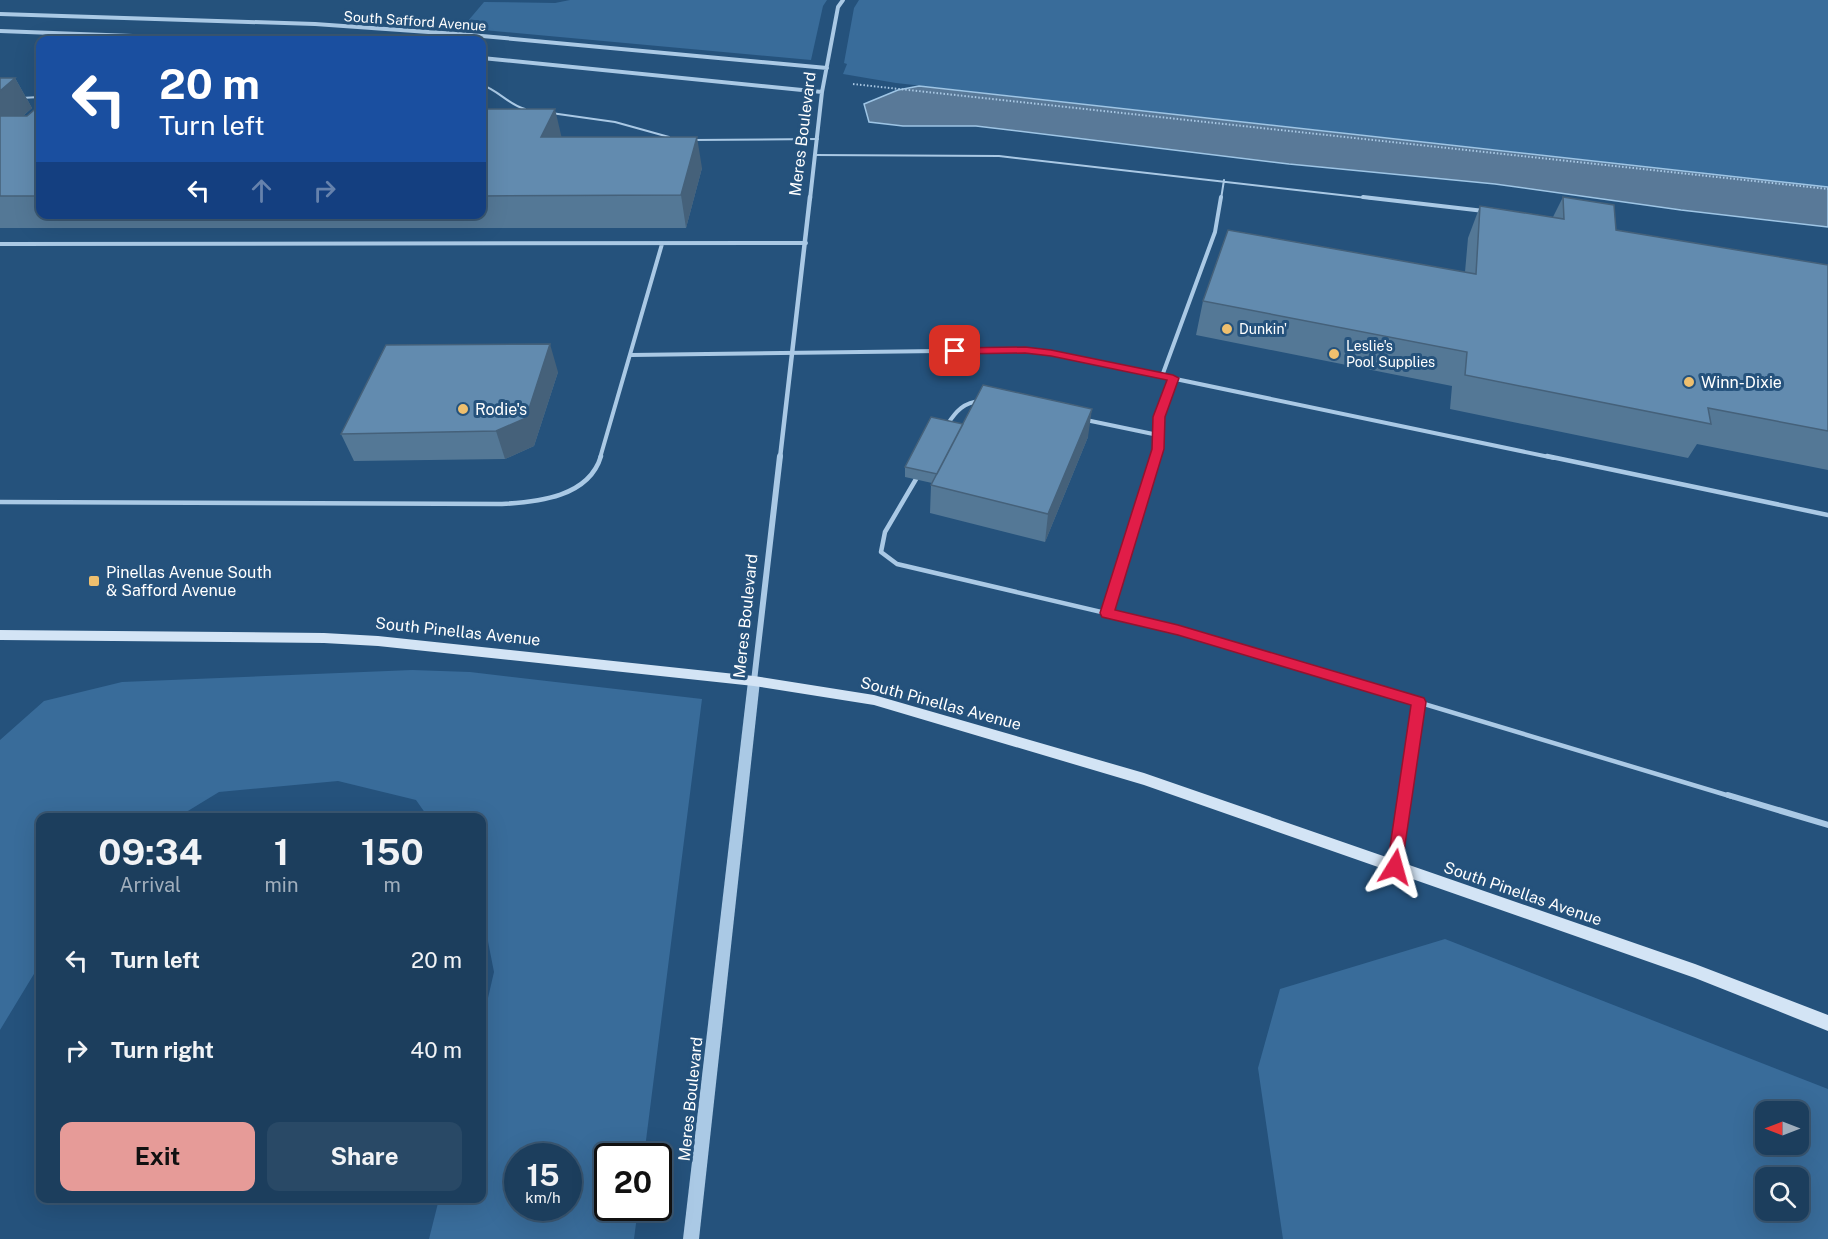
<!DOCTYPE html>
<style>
body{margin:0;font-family:"Public Sans",sans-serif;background:#294966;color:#f1f3f6;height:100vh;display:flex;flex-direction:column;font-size:22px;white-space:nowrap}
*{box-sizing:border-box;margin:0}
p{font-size:20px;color:#a0aebc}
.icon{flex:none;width:33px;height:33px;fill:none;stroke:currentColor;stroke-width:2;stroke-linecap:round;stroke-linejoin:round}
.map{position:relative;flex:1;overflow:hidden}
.details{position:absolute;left:36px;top:813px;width:450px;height:390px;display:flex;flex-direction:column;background:#1c3e5d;border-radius:12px;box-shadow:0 6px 24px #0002,0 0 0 2px #3a5772}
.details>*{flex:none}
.hud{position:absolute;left:36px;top:36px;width:450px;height:183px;border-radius:12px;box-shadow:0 6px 24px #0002,0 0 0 2px #3a5772;background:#1a4fa0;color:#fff;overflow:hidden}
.needle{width:39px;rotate:270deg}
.fabs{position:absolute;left:1755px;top:1101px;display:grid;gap:12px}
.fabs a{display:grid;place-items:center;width:54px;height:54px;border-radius:12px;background:#1c3e5d;box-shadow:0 6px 24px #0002,0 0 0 2px #3a5772;font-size:30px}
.speed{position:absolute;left:504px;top:1143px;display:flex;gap:12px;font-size:30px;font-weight:700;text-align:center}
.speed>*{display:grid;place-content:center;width:78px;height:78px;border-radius:50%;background:#1c3e5d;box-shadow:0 6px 24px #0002,0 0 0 2px #3a5772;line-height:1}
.speed small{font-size:15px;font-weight:400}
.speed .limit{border:3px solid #111;border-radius:9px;background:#fff;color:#111}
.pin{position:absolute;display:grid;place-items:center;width:51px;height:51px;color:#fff;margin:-26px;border-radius:12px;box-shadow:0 3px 9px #0006}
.me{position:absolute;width:66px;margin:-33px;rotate:8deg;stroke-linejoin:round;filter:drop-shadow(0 0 4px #0008)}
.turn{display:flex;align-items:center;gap:21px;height:126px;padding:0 24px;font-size:27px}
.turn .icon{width:78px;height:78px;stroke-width:2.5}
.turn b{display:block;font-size:42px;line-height:51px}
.lanes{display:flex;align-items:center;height:57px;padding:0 24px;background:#0003;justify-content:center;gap:30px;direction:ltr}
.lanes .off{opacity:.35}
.eta{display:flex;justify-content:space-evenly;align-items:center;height:102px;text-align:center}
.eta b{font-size:36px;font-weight:700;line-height:42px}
.action{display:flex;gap:12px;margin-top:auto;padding:12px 24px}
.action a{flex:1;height:69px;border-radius:12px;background:#e69b98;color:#111;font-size:24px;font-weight:700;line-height:69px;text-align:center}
.action a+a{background:#294966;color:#f1f3f6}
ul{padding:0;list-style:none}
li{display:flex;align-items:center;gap:18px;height:90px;padding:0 24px}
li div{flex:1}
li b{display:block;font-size:22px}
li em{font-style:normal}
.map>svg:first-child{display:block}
</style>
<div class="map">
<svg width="1828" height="1239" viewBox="0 0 1828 1239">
<rect width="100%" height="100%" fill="#25527c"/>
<path fill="#396c9a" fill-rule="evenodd" d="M570 0H827L823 6 811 60 462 28 484 2 555 3Z
M859 0H1828V187L896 83 843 74 847 64 844 63 854 8Z
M412 670 470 672 702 699 644 1156H608V1208H638L634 1239H429L439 1199 482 1198V1024L494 972 482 911V818L428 817 416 800 338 781 219 792 178 817 40 818V964L0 1030V740L44 701 122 682ZM518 1156H568V1208H518Z
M1445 939 1828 1089V1239H1283L1258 1068 1280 989ZM1766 1112H1798V1144H1766ZM1766 1178H1798V1210H1766Z"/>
<path fill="#597998" stroke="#9ec5e5" stroke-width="1.5" d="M919 86 1828 187V227L1681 210 1495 184 1289 164 976 126H903L869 122 864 104 898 90Z"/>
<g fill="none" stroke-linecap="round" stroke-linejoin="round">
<path stroke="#aac9e5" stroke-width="2" stroke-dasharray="1.5 2" stroke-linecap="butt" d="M853 84 1828 189"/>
<path stroke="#aac9e5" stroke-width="2" d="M482 85C498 90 509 105 525 109
M21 98 40 97
M551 113 615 122 669 137
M692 140 818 139
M815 155 999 156 1376 199
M1221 199 1224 180"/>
<path stroke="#aac9e5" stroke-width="4" d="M1363 197 1484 211
M0 244 806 243
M631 355 1025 350 1051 353 1554 458
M1162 376 1215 232 1221 197
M1086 420 1158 435
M947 425C956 411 964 402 981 401
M600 458 662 244
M1155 458 1158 449 1159 417 1173 378"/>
<path stroke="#aac9e5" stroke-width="4.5" d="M1547 456 1828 515
M919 474 885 532 881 552 897 564 1178 630 1733 797
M0 502 502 504C538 502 589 497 601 456
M1107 613 1156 456
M1406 797 1419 702"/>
<path stroke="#aac9e5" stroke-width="6" d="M1728 795 1828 825
M1396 866 1406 795"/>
<path stroke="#aac9e5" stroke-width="4" d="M0 14 315 24 471 35 827 68
M0 31 239 40
M482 58 822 92
M810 199 822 92 838 7 843 0"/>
<path stroke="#aac9e5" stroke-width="4.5" d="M780 458 810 197"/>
<path stroke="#aac9e5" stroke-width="6" d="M754 681 780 456"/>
<path fill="#aac9e5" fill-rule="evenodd" d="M754 677 758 678 760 681 699 1239H683L748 681 750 678Z"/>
<path fill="#d3e4f5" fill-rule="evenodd" d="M0 630 324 633 378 636 754 676 874 695 1144 773 1695 964 1828 1015V1031L1695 978 1144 785 874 705 754 686 378 646 324 643 0 640Z"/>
</g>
<path fill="#547896" d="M0 78H15L32 108 23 116H27L40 105V214H482V109L561 137 702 168 686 228H0Z
M1563 197 1616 230 1828 265V470L1697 444 1688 458 1450 409 1452 386 1196 335 1203 301 1465 272 1468 238 1480 206 1553 217Z
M558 372 534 446 505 459 354 461 341 434Z
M963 424 1088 437 1045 542 930 513 931 485 932 483 905 477V467Z"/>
<path fill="#45617a" d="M15 78 32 108 0 136V91Z
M555 109 562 139 541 137Z
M697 137 702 168 686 228 681 195Z
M550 344 558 372 534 446 505 459 496 431Z
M1092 409 1088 437 1045 542 1048 514Z"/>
<path fill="#628baf" stroke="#45617a" stroke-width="1.5" d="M0 78H15L0 91Z
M40 105V196H0V116H27Z
M482 109H555L541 137H697L681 195 482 196Z
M1563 197 1614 205 1616 230 1828 265V431L1708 408 1711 424 1465 375 1467 352 1203 301 1228 230 1476 274 1480 206 1564 219Z
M550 344 526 418 496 431 341 434 386 345Z
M983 385 1092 409 1048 514 931 485Z
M931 417 963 424 937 474 905 467Z"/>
<path fill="#e11d48" stroke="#92132f" stroke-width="1.5" d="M1025 347 1051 350 1173 375 1179 378 1165 417 1164 449 1115 610 1178 625 1424 698 1426 702 1401 872 1395 874 1390 872 1387 867 1411 705 1178 635 1102 617 1100 613 1152 449 1153 417 1167 380 1051 356 1025 353 955 354 949 351 955 348Z"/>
<g fill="#eebf6e" stroke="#25527c" stroke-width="2">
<circle cx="1227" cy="329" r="6"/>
<circle cx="1334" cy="354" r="6"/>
<circle cx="1689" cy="382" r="6"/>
<circle cx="463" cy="409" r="6"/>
<rect x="88" y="575" width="12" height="12" rx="3"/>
</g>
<g text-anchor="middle" stroke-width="6" stroke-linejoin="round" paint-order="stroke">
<g font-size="14" fill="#fff" stroke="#25527c">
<text transform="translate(415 21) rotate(4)" y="5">South Safford Avenue</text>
</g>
<g font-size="14" fill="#fff" stroke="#25527c" text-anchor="start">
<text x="1239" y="334">Dunkin'</text>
<text x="1346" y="351">Leslie's<tspan x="1346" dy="16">Pool Supplies</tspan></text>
</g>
<g font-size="16" fill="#fff" stroke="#25527c">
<text transform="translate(802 134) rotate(-83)" y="6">Meres Boulevard</text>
<text transform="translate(745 616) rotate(-84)" y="6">Meres Boulevard</text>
<text transform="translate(458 631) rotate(6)" y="6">South Pinellas Avenue</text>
<text transform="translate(941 703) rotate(15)" y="6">South Pinellas Avenue</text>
<text transform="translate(1523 893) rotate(19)" y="6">South Pinellas Avenue</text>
<text transform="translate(690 1099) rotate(-84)" y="6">Meres Boulevard</text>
</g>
<g font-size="16" fill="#fff" stroke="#25527c" text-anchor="start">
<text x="1701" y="388">Winn-Dixie</text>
<text x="475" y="415">Rodie's</text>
<text x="106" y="578">Pinellas Avenue South<tspan x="106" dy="18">&amp; Safford Avenue</tspan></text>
</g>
</g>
</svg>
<div class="fabs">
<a><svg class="needle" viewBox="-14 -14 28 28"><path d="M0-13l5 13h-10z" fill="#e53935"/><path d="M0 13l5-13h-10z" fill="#a0aebc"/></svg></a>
<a><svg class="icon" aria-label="search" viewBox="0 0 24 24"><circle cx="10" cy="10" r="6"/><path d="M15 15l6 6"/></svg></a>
</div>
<div class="speed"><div>15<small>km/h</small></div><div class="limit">20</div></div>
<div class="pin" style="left:955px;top:351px;background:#d93025"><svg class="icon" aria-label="arrive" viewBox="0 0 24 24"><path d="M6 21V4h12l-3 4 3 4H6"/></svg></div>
<svg class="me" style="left:1395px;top:867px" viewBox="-20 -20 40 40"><path d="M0-17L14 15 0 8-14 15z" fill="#e11d48" stroke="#fff" stroke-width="4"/></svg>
<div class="hud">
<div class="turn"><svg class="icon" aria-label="left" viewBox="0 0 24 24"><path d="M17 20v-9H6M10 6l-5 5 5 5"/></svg><div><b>20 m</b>Turn left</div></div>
<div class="lanes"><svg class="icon" aria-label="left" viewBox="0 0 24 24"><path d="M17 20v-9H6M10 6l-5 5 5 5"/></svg><svg class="icon off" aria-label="ahead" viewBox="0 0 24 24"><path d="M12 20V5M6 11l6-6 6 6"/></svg><svg class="icon off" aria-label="right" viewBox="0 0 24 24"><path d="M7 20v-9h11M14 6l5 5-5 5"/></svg></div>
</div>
<section class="details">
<div class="eta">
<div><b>09:34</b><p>Arrival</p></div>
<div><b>1</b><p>min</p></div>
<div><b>150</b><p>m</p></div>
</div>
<ul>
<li><svg class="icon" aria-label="left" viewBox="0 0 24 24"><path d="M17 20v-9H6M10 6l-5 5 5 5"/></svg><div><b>Turn left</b></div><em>20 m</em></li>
<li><svg class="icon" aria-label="right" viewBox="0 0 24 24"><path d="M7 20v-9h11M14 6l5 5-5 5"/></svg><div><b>Turn right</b></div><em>40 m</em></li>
</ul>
<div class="action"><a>Exit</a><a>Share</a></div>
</section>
</div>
